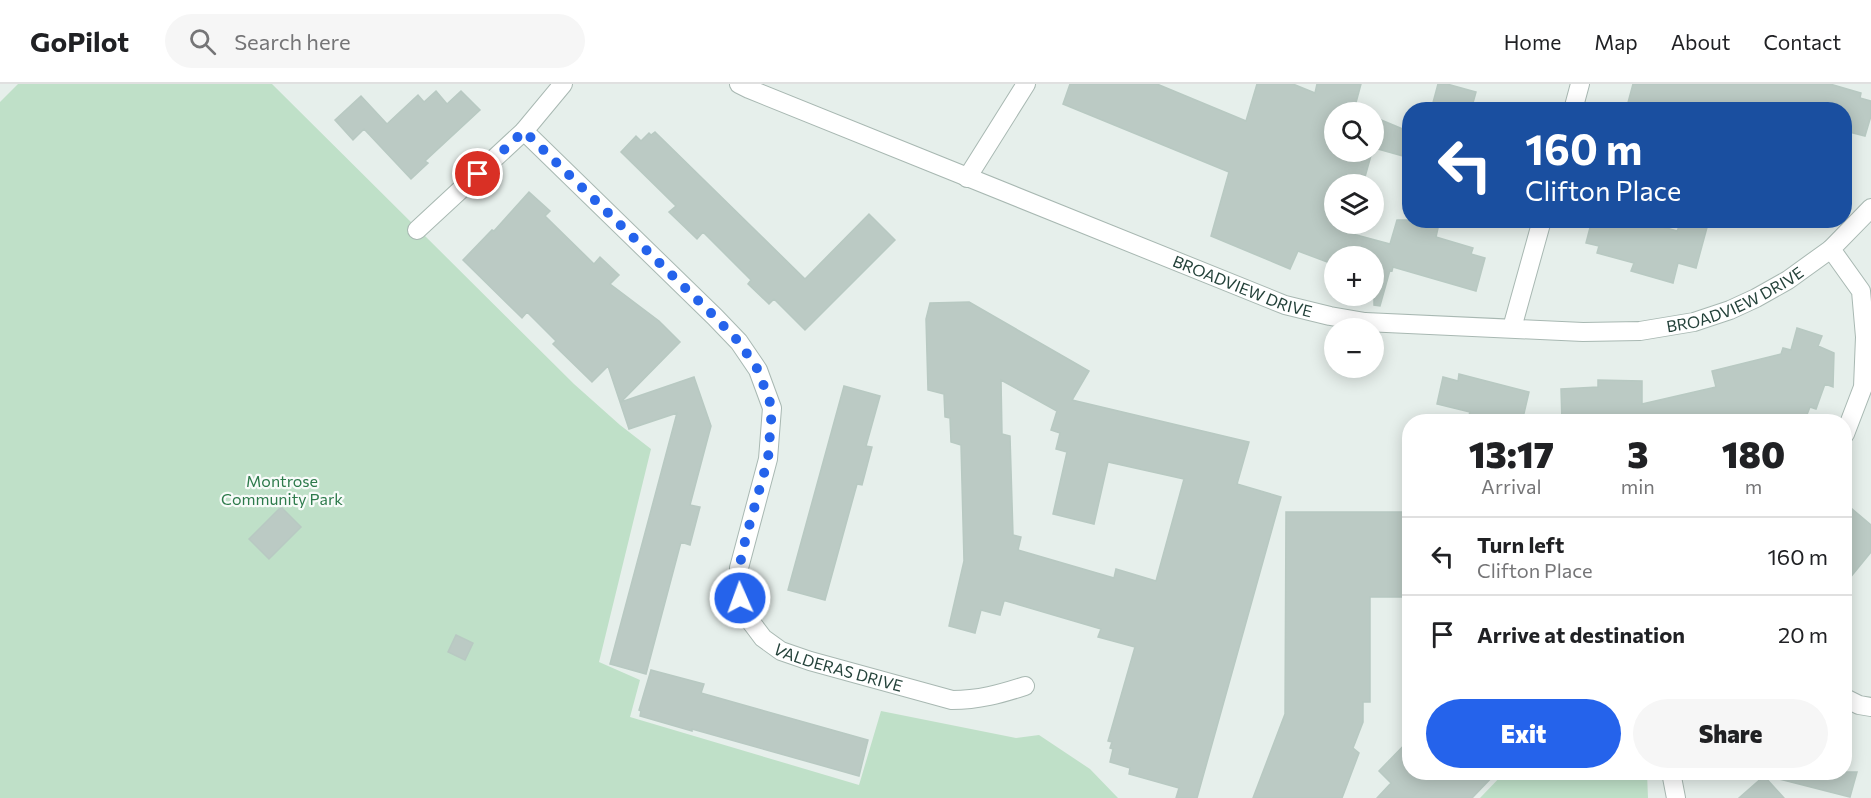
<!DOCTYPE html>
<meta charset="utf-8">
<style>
body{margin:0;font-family:Commissioner,sans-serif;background:#f6f6f6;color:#202124;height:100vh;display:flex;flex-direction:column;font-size:22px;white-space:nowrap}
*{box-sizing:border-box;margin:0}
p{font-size:20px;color:#757577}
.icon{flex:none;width:33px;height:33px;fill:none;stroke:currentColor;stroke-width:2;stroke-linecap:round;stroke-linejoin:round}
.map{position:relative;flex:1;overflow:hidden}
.sheet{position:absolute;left:1402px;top:330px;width:450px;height:366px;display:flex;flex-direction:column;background:#fff;border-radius:24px;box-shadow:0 3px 15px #0003}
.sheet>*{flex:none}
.guide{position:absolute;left:1402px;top:18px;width:450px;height:126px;border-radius:24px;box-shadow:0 3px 15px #0003;background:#1a4fa0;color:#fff;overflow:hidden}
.fabs{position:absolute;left:1324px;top:18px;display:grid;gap:12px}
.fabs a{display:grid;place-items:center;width:60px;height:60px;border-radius:50%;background:#fff;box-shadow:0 3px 15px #0003;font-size:30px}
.pin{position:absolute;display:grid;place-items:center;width:51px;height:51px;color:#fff;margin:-26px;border:3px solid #fff;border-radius:50%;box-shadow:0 2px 6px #0007}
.me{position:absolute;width:66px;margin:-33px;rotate:358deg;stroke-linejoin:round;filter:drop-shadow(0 0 4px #0008)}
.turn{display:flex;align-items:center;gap:21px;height:126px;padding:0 24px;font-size:27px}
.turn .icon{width:78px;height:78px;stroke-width:2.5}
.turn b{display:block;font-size:42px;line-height:51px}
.eta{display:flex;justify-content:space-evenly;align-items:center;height:102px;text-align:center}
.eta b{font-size:36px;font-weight:800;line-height:42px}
.cta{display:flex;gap:12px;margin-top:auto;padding:12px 24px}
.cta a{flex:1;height:69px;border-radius:36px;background:#2563eb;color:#fff;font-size:24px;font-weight:800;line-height:69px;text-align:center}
.cta a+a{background:#f6f6f6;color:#202124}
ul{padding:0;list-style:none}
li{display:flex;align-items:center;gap:18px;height:78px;padding:0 24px;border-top:2px solid #e0e0e0}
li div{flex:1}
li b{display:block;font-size:22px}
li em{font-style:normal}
header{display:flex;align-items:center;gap:36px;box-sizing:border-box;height:84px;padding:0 30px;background:#fff;border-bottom:2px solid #e0e0e0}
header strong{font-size:28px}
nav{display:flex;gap:33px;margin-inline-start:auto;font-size:21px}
.search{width:420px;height:54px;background:#f6f6f6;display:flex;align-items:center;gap:15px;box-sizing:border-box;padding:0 21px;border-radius:33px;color:#757577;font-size:22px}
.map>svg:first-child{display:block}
</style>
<header>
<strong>GoPilot</strong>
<div class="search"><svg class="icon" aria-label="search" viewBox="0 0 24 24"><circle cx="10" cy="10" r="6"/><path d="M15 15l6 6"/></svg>Search here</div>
<nav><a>Home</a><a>Map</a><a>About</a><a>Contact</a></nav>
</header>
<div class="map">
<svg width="1871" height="714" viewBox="0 0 1871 714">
<rect width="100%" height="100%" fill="#e6efeb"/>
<path fill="#bfe0c8" d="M18 0H272L574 300 620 341 651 365 599 578 640 596 630 633 859 701 881 627 1016 654 1039 651 1090 685 1118 714H0V18Z
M1504 689H1647L1648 714H1480Z"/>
<path fill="#bbcac4" stroke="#b8c9c2" stroke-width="1.5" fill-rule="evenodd" d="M1070 0H1157L1246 37 1257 0H1293L1315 9 1317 0H1361L1354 26H1335V68H1372L1363 100H1335V140H1352L1349 149 1390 160 1397 136H1413L1438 144 1436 153 1473 164 1471 170 1485 174 1476 207 1393 183 1392 187 1390 186 1380 222 1374 221V172H1335V181L1298 167 1290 185 1211 152 1229 88 1063 20Z
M1438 0H1447L1476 8 1471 26H1431Z
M1633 0H1830L1861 9 1860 14 1871 17V32L1865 52 1845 47V26H1626Z
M436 7 447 20 461 7 480 26 425 77 428 79 411 95 364 45 353 56 335 36 361 12 387 40 418 11 424 18Z
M1374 33 1410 48V74L1374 64Z
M655 48 805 195 869 130 895 156 805 246 774 215 769 220 748 200 751 196 703 148 697 155 669 128 676 122 621 68 636 52 641 57 649 49 651 51Z
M529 108 550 127 545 132 594 180 600 173 619 191 610 200 659 237 680 258 621 318 694 293 711 342 690 421 700 423 690 461 681 458 646 590 610 580 677 329 629 345 608 282 592 298 553 260 556 257 527 228 522 234 463 176 492 146 494 147Z
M1592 136H1639L1677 147 1682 136H1709L1696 184 1678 179 1673 199 1631 187 1634 179 1597 169 1599 162 1586 159Z
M969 218 1089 287 1072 316 1249 358 1237 400 1281 413 1197 714H1176L1179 704 1129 690 1130 684 1110 678 1113 665 1110 664 1112 658 1108 657 1135 563 1098 553 1101 545 1006 517H1004L1000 531 981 526 975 549 949 542 964 477 961 361 951 358 950 334 945 333 944 310 928 306 926 235 930 219ZM1001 296 1057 327 1051 346 1060 349 1056 365 1067 368 1053 430 1094 440 1108 378 1184 395 1156 497 1116 485 1114 494 1018 466 1021 453 1013 451 1010 352 1002 350Z
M1797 244 1822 252 1818 262 1834 269 1833 303 1825 300 1816 325 1810 323 1804 338H1669L1668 333 1617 335V338H1562L1561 305 1598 303V296L1642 297V320L1716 303 1712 287 1781 270 1783 264 1791 266Z
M1459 290 1529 308 1522 338H1508L1492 334 1491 338H1483L1468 334 1470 328 1437 320 1443 293 1458 297Z
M844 302 880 312 866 362 872 363 862 401 857 400 825 516 788 506Z
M1845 419 1871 441V468L1845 500Z
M281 423 301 443 269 475 249 455Z
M1286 428H1410V513H1370V618H1363V638L1353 664 1359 669 1342 714H1253L1285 630Z
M456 551 473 559 465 576 448 568Z
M651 586 704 600 701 609 868 656 859 692 692 645V647L640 632 641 627 639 626Z
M1410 655V688H1497L1472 714H1377L1391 699 1379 687Z
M1780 688H1857L1850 713 1779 695Z
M1764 692 1784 714H1739Z"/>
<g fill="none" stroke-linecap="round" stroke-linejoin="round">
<defs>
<g id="minor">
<path id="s1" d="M739 0 749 5 1285 221 1330 232 1365 238 1583 248 1640 247 1694 238 1730 226 1756 214 1788 196 1831 165"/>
<path d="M1573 26 1580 0"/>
<path id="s2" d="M524 47 715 233 739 258 758 286 772 324 768 375 739 484 740 514 751 538 763 554 781 567 810 577 952 616C979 616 1000 610 1025 602"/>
<path d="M967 94 1026 0"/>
<path d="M417 146 524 47 563 0"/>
<path d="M1512 244 1542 136"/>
<path d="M1845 350 1863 303 1865 253 1861 207 1831 165 1871 124"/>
<path d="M1845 614 1859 621 1871 623"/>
<path d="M1671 688 1676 714"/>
</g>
</defs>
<use href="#minor" stroke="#a8b8b2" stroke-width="20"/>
<use href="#minor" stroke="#fff" stroke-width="18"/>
</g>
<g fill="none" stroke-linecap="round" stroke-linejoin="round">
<path stroke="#2563eb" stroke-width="10" stroke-dasharray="0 18" d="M478 90 524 47 715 233 739 258 758 286 772 324 768 375 746 453 739 484 740 514"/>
</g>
<g text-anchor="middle" stroke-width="4.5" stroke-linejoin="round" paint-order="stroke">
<g font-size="16" fill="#24423a" stroke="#f7fbf9">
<text dy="6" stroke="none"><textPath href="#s1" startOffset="543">BROADVIEW DRIVE</textPath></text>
<text dy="6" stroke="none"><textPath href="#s1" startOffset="1047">BROADVIEW DRIVE</textPath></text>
<text dy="6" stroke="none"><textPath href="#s2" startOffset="698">VALDERAS DRIVE</textPath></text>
</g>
<g font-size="16" fill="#2d7a4b" stroke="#f7fbf9">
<text x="282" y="403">Montrose<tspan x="282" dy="18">Community Park</tspan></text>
</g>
</g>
</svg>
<div class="fabs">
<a><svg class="icon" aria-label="search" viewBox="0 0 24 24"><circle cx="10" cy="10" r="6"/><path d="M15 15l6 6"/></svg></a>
<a><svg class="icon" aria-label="layers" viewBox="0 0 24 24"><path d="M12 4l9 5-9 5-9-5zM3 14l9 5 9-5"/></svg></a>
<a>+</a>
<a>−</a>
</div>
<div class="pin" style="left:478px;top:90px;background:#d93025"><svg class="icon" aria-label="arrive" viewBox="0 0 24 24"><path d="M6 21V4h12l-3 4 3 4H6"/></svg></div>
<svg class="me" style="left:740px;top:514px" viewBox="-20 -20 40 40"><circle r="17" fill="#2563eb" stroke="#fff" stroke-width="3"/><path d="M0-11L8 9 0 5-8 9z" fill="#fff"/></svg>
<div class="guide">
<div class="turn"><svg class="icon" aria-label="left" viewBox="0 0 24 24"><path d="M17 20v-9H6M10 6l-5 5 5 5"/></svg><div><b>160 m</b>Clifton Place</div></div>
</div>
<section class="sheet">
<div class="eta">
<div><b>13:17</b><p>Arrival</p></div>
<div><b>3</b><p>min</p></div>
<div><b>180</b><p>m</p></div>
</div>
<ul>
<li><svg class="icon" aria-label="left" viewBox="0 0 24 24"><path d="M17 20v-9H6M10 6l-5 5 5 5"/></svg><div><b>Turn left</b><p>Clifton Place</p></div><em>160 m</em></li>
<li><svg class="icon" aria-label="arrive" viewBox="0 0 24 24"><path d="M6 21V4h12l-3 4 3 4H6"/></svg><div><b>Arrive at destination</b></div><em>20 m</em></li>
</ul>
<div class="cta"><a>Exit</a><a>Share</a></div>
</section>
</div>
